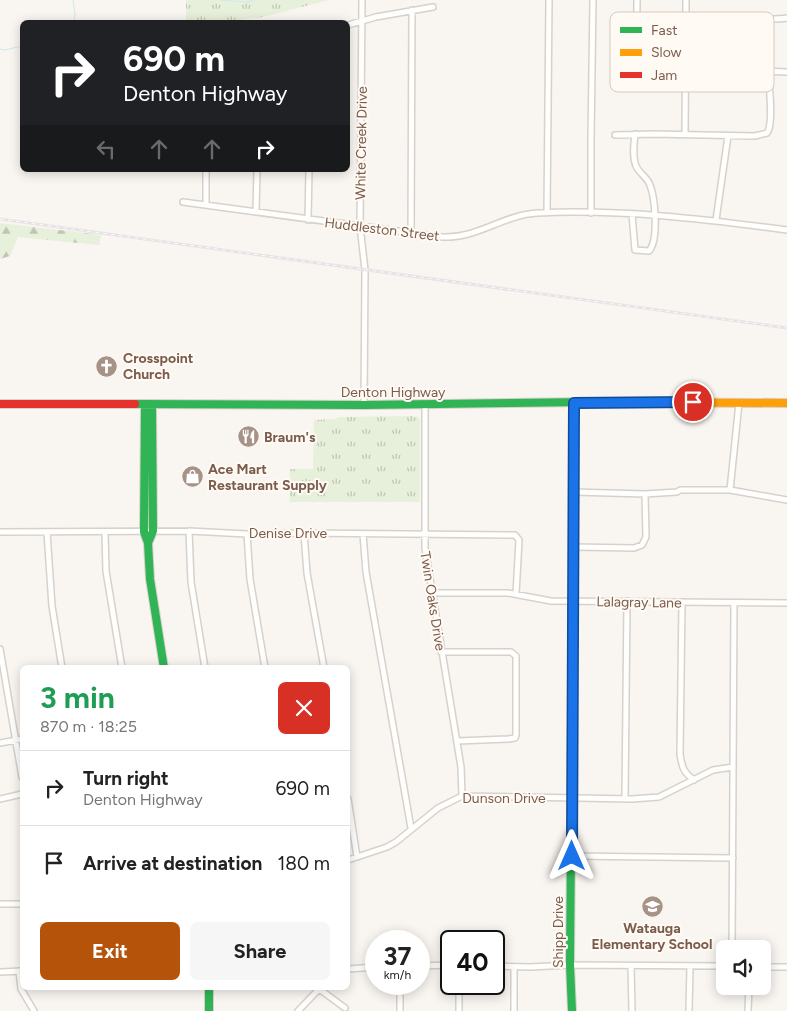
<!DOCTYPE html>
<meta charset="utf-8">
<style>
body{margin:0;font-family:Figtree,sans-serif;background:#f6f6f6;color:#222;height:100vh;display:flex;flex-direction:column;font-size:19px;white-space:nowrap}
*{box-sizing:border-box;margin:0}
p{font-size:16px;color:#767676}
.icon{flex:none;width:28px;height:28px;fill:none;stroke:currentColor;stroke-width:2;stroke-linecap:round;stroke-linejoin:round}
.map{position:relative;flex:1;overflow:hidden}
.side{position:absolute;left:20px;top:665px;width:330px;height:325px;display:flex;flex-direction:column;background:#fff;border-radius:8px;box-shadow:0 2px 12px #0003}
.side>*{flex:none}
.hud{position:absolute;left:20px;top:20px;width:330px;height:152px;border-radius:8px;box-shadow:0 2px 12px #0003;background:#202124;color:#fff;overflow:hidden}
.tools{position:absolute;left:716px;top:940px;display:grid;gap:10px}
.tools a{display:grid;place-items:center;width:55px;height:55px;border-radius:8px;background:#fff;box-shadow:0 2px 12px #0003;font-size:25px}
.speed{position:absolute;left:365px;top:930px;display:flex;gap:10px;font-size:25px;font-weight:700;text-align:center}
.speed>*{display:grid;place-content:center;width:65px;height:65px;border-radius:50%;background:#fff;box-shadow:0 2px 12px #0003;line-height:1}
.speed small{font-size:12px;font-weight:400}
.speed .limit{border:2px solid #111;border-radius:8px;background:#fff;color:#111}
.pin{position:absolute;display:grid;place-items:center;width:42px;height:42px;color:#fff;margin:-21px;border:2px solid #fff;border-radius:50%;box-shadow:0 1px 5px #0007}
.me{position:absolute;width:55px;margin:-28px;rotate:0deg;stroke-linejoin:round;filter:drop-shadow(0 0 4px #0008)}
.turn{display:flex;align-items:center;gap:18px;height:105px;padding:0 20px;font-size:22px}
.turn .icon{width:65px;height:65px;stroke-width:2.5}
.turn b{display:block;font-size:35px;line-height:42px}
.lanes{display:flex;align-items:center;height:48px;padding:0 20px;background:#0003;justify-content:center;gap:25px;direction:ltr}
.lanes .off{opacity:.35}
.round{display:grid;place-items:center;flex:none;width:52px;height:52px;border-radius:8px;background:#f6f6f6}
.headline{display:flex;align-items:center;justify-content:space-between;height:85px;padding:0 20px}
h1{font-size:30px;font-weight:700;line-height:38px;color:#1e9e55}
.action{display:flex;gap:10px;margin-top:auto;padding:10px 20px}
.action a{flex:1;height:58px;border-radius:8px;background:#b45309;color:#fff;font-size:20px;font-weight:700;line-height:58px;text-align:center}
.action a+a{background:#f6f6f6;color:#222}
ul{padding:0;list-style:none}
li{display:flex;align-items:center;gap:15px;height:75px;padding:0 20px;border-top:1px solid #e0e0e0}
li div{flex:1}
li b{display:block;font-size:19px}
li em{font-style:normal}
.map>svg:first-child{display:block}
</style>
<div class="map">
<svg width="787" height="1011" viewBox="0 0 787 1011">
<defs>
<pattern id="grass-tufts" width="24" height="20" patternUnits="userSpaceOnUse" patternTransform="scale(1.25)"><rect width="24" height="20" fill="#e7f0db"/><path d="M3 7l-1-3M5 7V3M7 7l1-3M15 17l-1-3M17 17v-4M19 17l1-3" fill="none" stroke="#c0c6b4"/></pattern>
<pattern id="forest-firs" width="22" height="20" patternUnits="userSpaceOnUse" patternTransform="scale(1.25)"><rect width="22" height="20" fill="#e7f0db"/><path d="M5 1l3.5 6h-7zM16 11l3.5 6h-7z" fill="#c0c6b4"/></pattern>
</defs>
<rect width="100%" height="100%" fill="#f9f5f0"/>
<path fill="url(#grass-tufts)" d="M186 0H329L263 17 223 22H186Z
M412 416 418 417 420 420V502H290V469H313L314 420 336 419 338 417Z"/>
<path fill="url(#forest-firs)" d="M0 223 101 235 99 245 18 237 10 256 0 259Z"/>
<g fill="none" stroke-linecap="round" stroke-linejoin="round">
<path stroke="#d0e8ea" stroke-width="1" d="M73 0 75 14 74 22
M221 0 247 2 254 0
M0 49 5 50 22 46"/>
<defs>
<path id="street" d="M362 0 360 226 365 270 364 405
M348 25 376 17 433 7
M733 70 787 72
M615 86H727L734 78 735 31 737 24C751 16 772 21 787 18
M636 86 637 0
M615 135 653 134 755 136 767 133C774 124 769 85 768 71
M685 135 686 0
M183 202 442 237C477 239 503 215 537 213 621 209 704 219 787 230
M206 205V170
M256 212 257 170
M547 213 549 0
M591 213V138L593 0
M632 214 635 250 649 251C659 240 655 198 650 185 647 177 639 173 636 166 632 156 634 144 635 134
M308 220 309 170
M716 220 728 136
M411 233 412 10
M425 404V548L461 767 462 796
M730 490 739 403
M574 492 645 494 677 492 680 490H730L787 500
M189 531 191 582 205 668
M0 532 189 531 247 534 304 533 515 535 519 540 516 594
M47 532 52 606 62 668
M105 533 106 571 122 668
M304 533 307 573 324 668
M247 534 250 579 265 668
M363 534 366 572 411 828
M573 547 634 548 642 545 646 537 645 494
M431 593H508L551 601 787 603
M682 602 680 754C682 767 683 772 694 780
M0 649 22 777
M441 652H511L516 656V735L515 738 508 739 457 741
M0 743 22 739
M0 799 22 794
M348 799 357 857
M625 799 627 601
M572 856 733 858
M348 860 387 847 396 842 438 808 462 796 632 799 659 797 713 770 733 767
M0 904H22
M732 949 734 603
M419 966 451 965
M494 966 530 967 570 965 725 966
M631 966 632 1011
M762 967H787
M348 969 376 967
M19 971 21 989 34 1011
M0 972 22 971
M400 984V1011
M318 988 345 1008
M298 1011 320 988
M459 1011V984
M514 1011V968
M689 1011 690 966
M748 1011 749 986"/>
<path id="fast" d="M135 404 364 405 588 402
M145 404 144 532 148 543 150 579 164 668
M148 543 153 531 152 404
M209 988V1011
M572 1011 570 965 573 597"/>
<path id="slow" d="M588 402 787 403
M573 597 574 403"/>
<path id="jam" d="M0 404H135"/>
</defs>
<use href="#street" stroke="#d7d1cb" stroke-width="8"/>
<use href="#fast" stroke="#d9d2cb" stroke-width="10"/>
<use href="#slow" stroke="#d9d2cb" stroke-width="10"/>
<use href="#jam" stroke="#d9d2cb" stroke-width="10"/>
<use href="#street" stroke="#fefefd" stroke-width="5"/>
<use href="#fast" stroke="#30b455" stroke-width="8"/>
<use href="#slow" stroke="#ff9f0a" stroke-width="8"/>
<use href="#jam" stroke="#e5322d" stroke-width="8"/>
<defs>
<path id="rail" d="M0 219 787 328"/>
</defs>
<use href="#rail" stroke="#e6e3e7" stroke-width="3"/>
<use href="#rail" stroke="#fffaf3" stroke-width="1" stroke-dasharray="4" stroke-linecap="butt"/>
</g>
<g fill="none" stroke-linecap="round" stroke-linejoin="round">
<defs>
<path id="route" d="M572 856 574 403 693 402"/>
</defs>
<use href="#route" stroke="#114b97" stroke-width="12"/>
<use href="#route" stroke="#1a73e8" stroke-width="9"/>
</g>
<defs>
<symbol id="church-disc" viewBox="-11 -11 22 22"><circle r="9.5" fill="#a69286" stroke="#fffaf3"/><path d="M-1.2-6h2.4v3.5h3.3v2.4h-3.3V6h-2.4V-.1h-3.3v-2.4h3.3Z" fill="#fff"/></symbol>
<symbol id="restaurant-disc" viewBox="-11 -11 22 22"><circle r="9.5" fill="#a69286" stroke="#fffaf3"/><path d="M-5-6h1v4h1v-4h1v4h1v-4h1v5L-1.5 .5V6h-2V.5L-5-1ZM5-6V6H3V1.5H1.5Q1.5-4 5-6Z" fill="#fff"/></symbol>
<symbol id="shop-disc" viewBox="-11 -11 22 22"><circle r="9.5" fill="#a69286" stroke="#fffaf3"/><path d="M-5-2.5h2.3a2.7 3.5 0 0 1 5.4 0H5L5.5 6h-11ZM-1.5-2.5h3a1.5 2.3 0 0 0-3 0Z" fill="#fff"/></symbol>
<symbol id="school-disc" viewBox="-11 -11 22 22"><circle r="9.5" fill="#a69286" stroke="#fffaf3"/><path d="M0-5L7-2L0 1L-7-2ZM-4 1L0 2.5L4 1V4Q0 6-4 4Z" fill="#fff"/></symbol>
</defs>
<g fill-rule="evenodd">
<use href="#church-disc" x="94" y="354" width="25" height="25"/>
<use href="#restaurant-disc" x="236" y="424" width="25" height="25"/>
<use href="#shop-disc" x="180" y="464" width="25" height="25"/>
<use href="#school-disc" x="640" y="894" width="25" height="25"/>
</g>
<g text-anchor="middle" stroke-width="4" stroke-linejoin="round" paint-order="stroke">
<g font-size="14" fill="#7a5c4d" stroke="#fffaf3">
<text transform="translate(361 143) rotate(-89)" y="5">White Creek Drive</text>
<text transform="translate(382 229) rotate(7)" y="5">Huddleston Street</text>
<text x="393" y="397">Denton Highway</text>
<text x="288" y="538">Denise Drive</text>
<text transform="translate(433 601) rotate(81)" y="5">Twin Oaks Drive</text>
<text transform="translate(639 602) rotate(1)" y="5">Lalagray Lane</text>
<text x="504" y="803">Dunson Drive</text>
<text transform="translate(558 932) rotate(-90)" y="5">Shipp Drive</text>
</g>
<g font-size="14" font-weight="bold" fill="#7a5c4d" stroke="#fffaf3" text-anchor="start">
<text x="123" y="363">Crosspoint<tspan x="123" dy="16">Church</tspan></text>
<text x="264" y="442">Braum's</text>
<text x="208" y="474">Ace Mart<tspan x="208" dy="16">Restaurant Supply</tspan></text>
<text x="652" y="933" text-anchor="middle">Watauga<tspan x="652" dy="16">Elementary School</tspan></text>
</g>
</g>
<rect x="610" y="12" width="164" height="80" rx="8" fill="#fffaf3" stroke="#d7cbc1" stroke-width="1"/>
<rect x="620" y="27" width="22" height="6" fill="#30b455"/>
<rect x="620" y="49" width="22" height="7" fill="#ff9f0a"/>
<rect x="620" y="72" width="22" height="6" fill="#e5322d"/>
<g font-size="14" fill="#7a5c4d">
<text x="651" y="35">Fast</text>
<text x="651" y="57">Slow</text>
<text x="651" y="80">Jam</text>
</g>
</svg>
<div class="tools">
<a><svg class="icon" aria-label="sound" viewBox="0 0 24 24"><path d="M4 9h4l5-4v14l-5-4H4zM17 9q2 3 0 6"/></svg></a>
</div>
<div class="speed"><div>37<small>km/h</small></div><div class="limit">40</div></div>
<div class="pin" style="left:693px;top:402px;background:#d93025"><svg class="icon" aria-label="arrive" viewBox="0 0 24 24"><path d="M6 21V4h12l-3 4 3 4H6"/></svg></div>
<svg class="me" style="left:572px;top:856px" viewBox="-20 -20 40 40"><path d="M0-17L14 15 0 8-14 15z" fill="#1a73e8" stroke="#fff" stroke-width="4"/></svg>
<div class="hud">
<div class="turn"><svg class="icon" aria-label="right" viewBox="0 0 24 24"><path d="M7 20v-9h11M14 6l5 5-5 5"/></svg><div><b>690 m</b>Denton Highway</div></div>
<div class="lanes"><svg class="icon off" aria-label="left" viewBox="0 0 24 24"><path d="M17 20v-9H6M10 6l-5 5 5 5"/></svg><svg class="icon off" aria-label="ahead" viewBox="0 0 24 24"><path d="M12 20V5M6 11l6-6 6 6"/></svg><svg class="icon off" aria-label="ahead" viewBox="0 0 24 24"><path d="M12 20V5M6 11l6-6 6 6"/></svg><svg class="icon" aria-label="right" viewBox="0 0 24 24"><path d="M7 20v-9h11M14 6l5 5-5 5"/></svg></div>
</div>
<section class="side">
<div class="headline"><div><h1>3 min</h1><p>870 m · 18:25</p></div><a class="round" style="background:#d93025;color:#fff"><svg class="icon" aria-label="close" viewBox="0 0 24 24"><path d="M6 6l12 12M18 6L6 18"/></svg></a></div>
<ul>
<li><svg class="icon" aria-label="right" viewBox="0 0 24 24"><path d="M7 20v-9h11M14 6l5 5-5 5"/></svg><div><b>Turn right</b><p>Denton Highway</p></div><em>690 m</em></li>
<li><svg class="icon" aria-label="arrive" viewBox="0 0 24 24"><path d="M6 21V4h12l-3 4 3 4H6"/></svg><div><b>Arrive at destination</b></div><em>180 m</em></li>
</ul>
<div class="action"><a>Exit</a><a>Share</a></div>
</section>
</div>
